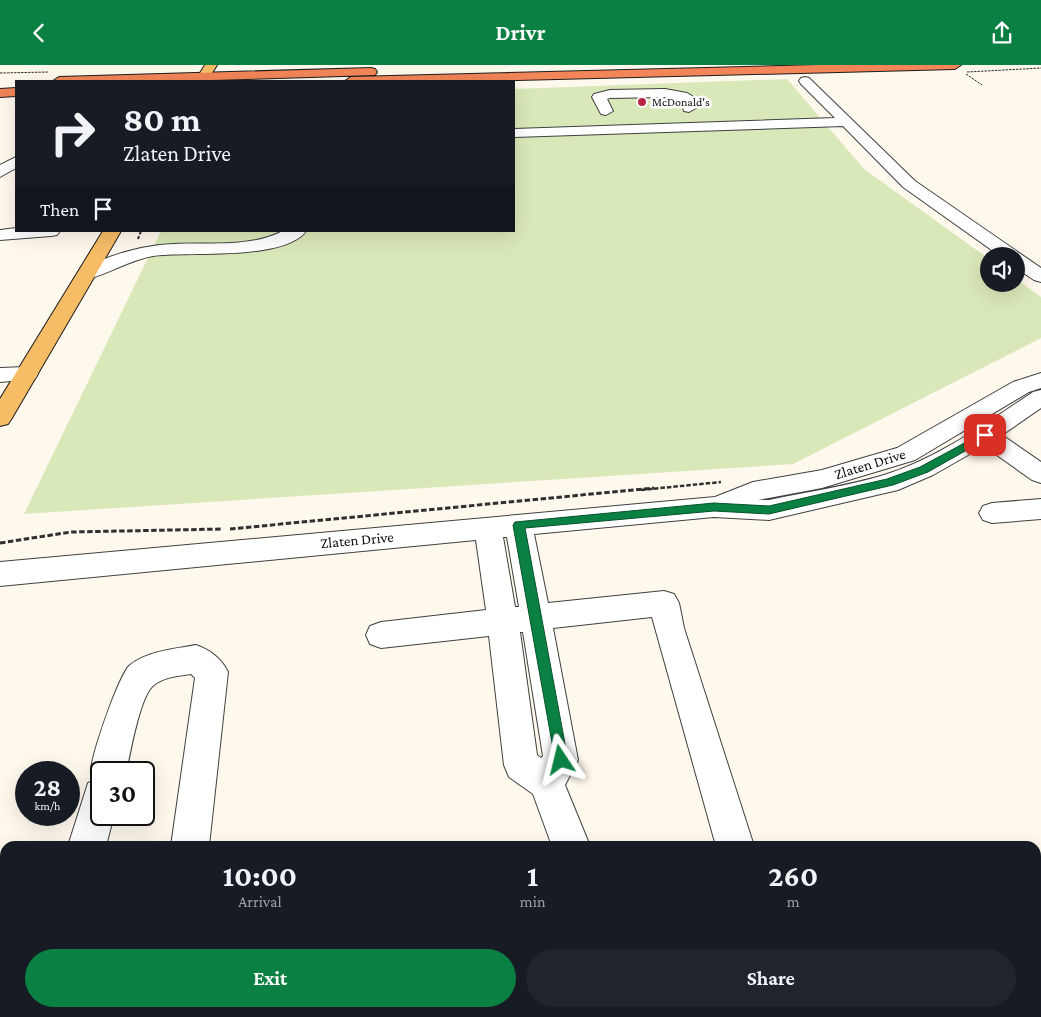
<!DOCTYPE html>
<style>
body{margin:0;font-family:"Crimson Pro",serif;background:#20242c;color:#f1f3f6;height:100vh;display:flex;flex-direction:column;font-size:19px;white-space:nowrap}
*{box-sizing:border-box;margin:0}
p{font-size:16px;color:#9ea1a6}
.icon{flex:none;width:28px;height:28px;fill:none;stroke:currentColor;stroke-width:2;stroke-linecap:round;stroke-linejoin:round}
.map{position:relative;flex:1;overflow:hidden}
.sheet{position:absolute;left:0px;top:776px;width:1041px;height:176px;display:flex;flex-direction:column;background:#171b24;border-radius:15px 15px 0 0;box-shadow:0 5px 20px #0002}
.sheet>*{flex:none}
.top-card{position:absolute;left:15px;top:15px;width:500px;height:152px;border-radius:0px;box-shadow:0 5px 20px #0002;background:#171b24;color:#f1f3f6;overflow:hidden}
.tools{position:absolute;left:980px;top:182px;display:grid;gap:10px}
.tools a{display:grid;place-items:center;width:45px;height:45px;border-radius:50%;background:#171b24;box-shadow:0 5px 20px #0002;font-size:25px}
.speed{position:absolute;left:15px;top:696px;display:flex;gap:10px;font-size:25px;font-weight:700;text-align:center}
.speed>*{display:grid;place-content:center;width:65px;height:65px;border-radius:50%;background:#171b24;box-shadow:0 5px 20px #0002;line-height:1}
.speed small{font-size:12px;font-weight:400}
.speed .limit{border:2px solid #111;border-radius:8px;background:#fff;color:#111}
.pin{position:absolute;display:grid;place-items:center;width:42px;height:42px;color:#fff;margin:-21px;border-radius:10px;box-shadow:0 2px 8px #0006}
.me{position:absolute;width:55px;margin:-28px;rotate:350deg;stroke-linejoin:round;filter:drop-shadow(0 0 4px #0008)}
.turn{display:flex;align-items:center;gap:18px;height:105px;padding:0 25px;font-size:22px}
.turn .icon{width:65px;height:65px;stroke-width:2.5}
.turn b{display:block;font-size:35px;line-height:42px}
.then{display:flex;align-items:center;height:48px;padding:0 25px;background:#0003;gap:10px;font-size:19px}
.eta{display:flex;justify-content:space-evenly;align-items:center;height:85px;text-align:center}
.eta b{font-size:30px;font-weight:700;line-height:35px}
.button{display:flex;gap:10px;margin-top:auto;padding:10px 25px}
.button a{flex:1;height:58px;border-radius:30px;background:#0b8043;color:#fff;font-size:20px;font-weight:700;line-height:58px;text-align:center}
.button a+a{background:#20242c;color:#f1f3f6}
header{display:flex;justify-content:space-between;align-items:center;height:65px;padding:0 25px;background:#0b8043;color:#fff;font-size:22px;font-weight:700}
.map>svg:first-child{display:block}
</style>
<header><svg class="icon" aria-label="back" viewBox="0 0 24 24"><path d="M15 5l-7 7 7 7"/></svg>Drivr<svg class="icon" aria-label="share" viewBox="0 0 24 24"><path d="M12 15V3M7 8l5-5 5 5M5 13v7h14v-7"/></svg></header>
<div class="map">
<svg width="1041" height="952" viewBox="0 0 1041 952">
<rect width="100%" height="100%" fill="#fff8ed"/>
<path fill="#d9e8b8" d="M787 14 864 104 989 194V219H1016V214L1041 232V273L793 399 24 449 161 166H514V24Z"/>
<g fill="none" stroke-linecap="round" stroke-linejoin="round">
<defs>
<path id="minor" d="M805 12 809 13 915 116 1041 203V217L1034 215 1016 203V191H1000L903 122 843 61 514 72V64L835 53 801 19 799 16 801 13Z
M665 24 687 28 692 31 696 43 689 47 684 46 681 36 665 32 610 33 607 34 613 46 606 50 601 49 592 32 594 29 610 25Z
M16 92V103L0 112V100Z
M16 163V166H60L57 170 51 171 0 175V165Z
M283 166H306C285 196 187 186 153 191 130 195 110 208 88 214L81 212 79 208C83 201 94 198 102 195 124 186 149 180 173 179 209 177 250 183 283 166Z
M27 302 35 304 38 309 35 314 0 317V303Z
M1041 308V323L1029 327 915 395 822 423 758 435H769C807 427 847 421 884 410 937 394 988 357 1033 327L1041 325V343L1002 370 1041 397V418L1032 415 984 381 933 410 898 425 769 455 714 452 534 469 548 538 664 526 674 529 679 538 684 563 754 781H716L652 552 553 563 578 695 565 720 590 781H552L533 729 509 712 504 700 489 571 381 583 370 579 366 570 370 561 381 557 486 545 476 475 0 521V497L715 432 753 417 822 405 897 383 1013 317ZM503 472H507L519 542H515ZM520 567H523L543 691 541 693 537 690Z
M1041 434V454L992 458 983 455 979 448 983 441 992 438Z
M196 580C210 585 221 593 228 607L209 781H171L195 613 191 609C178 611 164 612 154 620 140 630 130 689 126 708H101V750H114L106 781H68L88 718 94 716C93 714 91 711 91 709 89 696 119 609 130 600 148 586 174 584 196 580Z
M0 881H5V923H0Z
M1036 882H1041V924H1036Z
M631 948H674L673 952H629Z"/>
<path id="major" d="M205 0H217L207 16H195Z
M103 166H121L12 353 8 359 0 361V334Z"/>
<path id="highway" d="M818 0H961L955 4 482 16H345L351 12Z
M371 3 375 4 377 7 375 10 179 16H53L59 12Z
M16 23V31L0 32V24Z"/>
</defs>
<use href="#minor" stroke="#404040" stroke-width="2"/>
<use href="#major" stroke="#1e1e1e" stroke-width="2"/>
<use href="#highway" stroke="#1e1e1e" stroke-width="2"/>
<path stroke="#2f2f2f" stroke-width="1" stroke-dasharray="2.5 1" stroke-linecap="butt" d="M967 7 1041 3
M0 8 49 7
M966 9 982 20"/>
<path stroke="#2f2f2f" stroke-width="2" stroke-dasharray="3 2" stroke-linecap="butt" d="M138 174 141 166"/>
<path stroke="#2f2f2f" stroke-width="2.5" stroke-dasharray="4.5 2" stroke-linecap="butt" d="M641 425 721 417"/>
<path stroke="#2f2f2f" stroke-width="3" stroke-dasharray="5.5 2.5" stroke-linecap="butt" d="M230 464 654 423
M0 478 71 467 223 464"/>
<use href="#minor" fill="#fff" fill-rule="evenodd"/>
<use href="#major" fill="#f6bc66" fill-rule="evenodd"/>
<use href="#highway" fill="#f28658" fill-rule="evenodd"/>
</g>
<path fill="#0b8043" stroke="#07532c" d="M985 367 988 368V373L928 407 893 420 769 449 714 446 525 463 568 695 566 700 561 702 556 700 513 460 515 457 714 438 769 441 887 414 920 402Z"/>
<circle fill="#ba2746" stroke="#fff" stroke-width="2" cx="642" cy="37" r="5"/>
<g text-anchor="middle" stroke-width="5" stroke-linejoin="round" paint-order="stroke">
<g font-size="12" fill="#0d0d0d" stroke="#fff" text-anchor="start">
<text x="652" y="41">McDonald's</text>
</g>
<g font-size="15" fill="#0d0d0d" stroke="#fff">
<text transform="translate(870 399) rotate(-17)" y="5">Zlaten Drive</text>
<text transform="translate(357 475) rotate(-5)" y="5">Zlaten Drive</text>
</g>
</g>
</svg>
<div class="tools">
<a><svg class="icon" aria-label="sound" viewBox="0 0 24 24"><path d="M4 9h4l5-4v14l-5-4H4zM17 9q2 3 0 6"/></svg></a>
</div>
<div class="speed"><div>28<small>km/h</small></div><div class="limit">30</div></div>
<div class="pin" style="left:985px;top:370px;background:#d93025"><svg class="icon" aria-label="arrive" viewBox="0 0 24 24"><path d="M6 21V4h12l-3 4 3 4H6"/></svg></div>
<svg class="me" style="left:561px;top:695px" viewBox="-20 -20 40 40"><path d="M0-17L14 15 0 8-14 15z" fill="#0b8043" stroke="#fff" stroke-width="4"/></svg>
<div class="top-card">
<div class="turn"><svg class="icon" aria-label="right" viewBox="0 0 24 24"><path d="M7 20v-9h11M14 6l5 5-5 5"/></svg><div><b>80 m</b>Zlaten Drive</div></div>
<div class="then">Then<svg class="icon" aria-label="arrive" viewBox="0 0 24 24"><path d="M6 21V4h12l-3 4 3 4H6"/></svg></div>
</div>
<section class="sheet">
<div class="eta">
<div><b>10:00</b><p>Arrival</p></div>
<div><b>1</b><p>min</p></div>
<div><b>260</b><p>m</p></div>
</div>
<div class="button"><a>Exit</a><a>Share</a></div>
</section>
</div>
